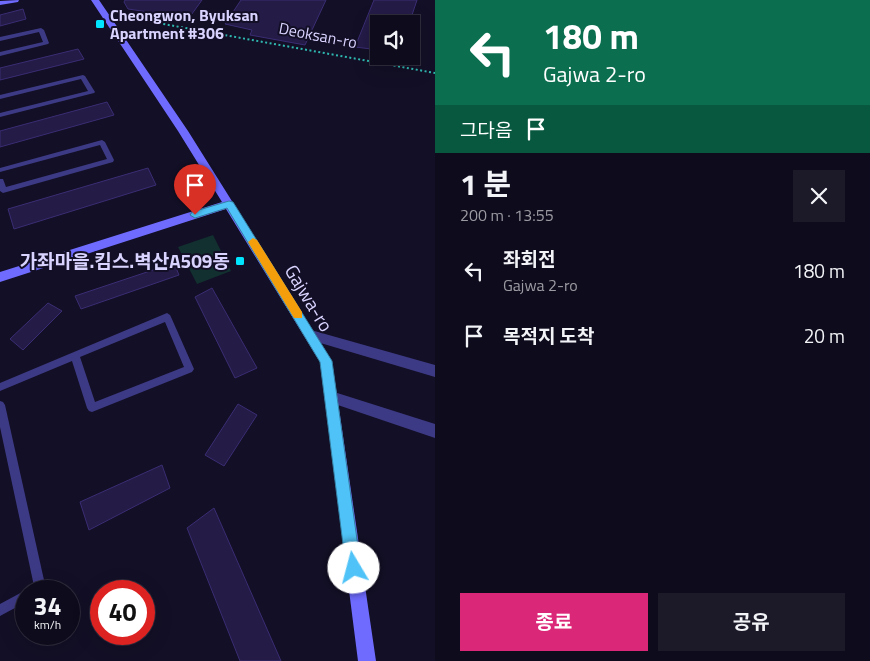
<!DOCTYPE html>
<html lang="ko">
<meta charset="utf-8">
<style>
body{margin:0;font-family:"Titillium Web","Noto Sans KR",sans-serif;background:#1c1929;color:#f1f3f6;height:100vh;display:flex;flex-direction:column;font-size:19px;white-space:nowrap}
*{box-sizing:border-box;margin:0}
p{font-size:16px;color:#9b9ba3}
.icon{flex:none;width:28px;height:28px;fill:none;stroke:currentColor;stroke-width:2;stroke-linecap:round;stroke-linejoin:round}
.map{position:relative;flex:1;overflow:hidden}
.details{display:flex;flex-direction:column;background:#0e0b1c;width:435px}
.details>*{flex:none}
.top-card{background:#0b6e4f;color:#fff;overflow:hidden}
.fabs{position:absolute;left:370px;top:15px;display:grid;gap:10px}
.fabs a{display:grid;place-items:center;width:50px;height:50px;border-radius:0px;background:#0e0b1c;box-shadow:0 5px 20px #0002,0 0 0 1px #2e2b3b;font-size:25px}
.speed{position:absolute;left:15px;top:580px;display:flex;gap:10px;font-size:25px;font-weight:700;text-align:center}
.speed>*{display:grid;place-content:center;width:65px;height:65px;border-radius:50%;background:#0e0b1c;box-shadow:0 5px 20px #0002,0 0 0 1px #2e2b3b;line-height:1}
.speed small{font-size:12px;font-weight:400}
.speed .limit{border:8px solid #d22;background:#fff;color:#111}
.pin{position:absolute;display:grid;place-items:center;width:42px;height:42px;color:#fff;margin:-51px -21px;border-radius:50% 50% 50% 0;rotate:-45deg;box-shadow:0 0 5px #0007}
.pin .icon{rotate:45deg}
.me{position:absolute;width:55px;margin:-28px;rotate:352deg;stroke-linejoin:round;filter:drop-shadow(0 0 4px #0008)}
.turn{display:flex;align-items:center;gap:18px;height:105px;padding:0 25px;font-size:22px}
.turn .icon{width:65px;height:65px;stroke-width:2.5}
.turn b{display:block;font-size:35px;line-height:42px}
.then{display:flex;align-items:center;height:48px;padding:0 25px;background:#0003;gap:10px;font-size:19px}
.round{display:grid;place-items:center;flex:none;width:52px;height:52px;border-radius:0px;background:#1c1929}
.headline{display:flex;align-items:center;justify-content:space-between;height:85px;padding:0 25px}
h1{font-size:30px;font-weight:700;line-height:38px}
.cta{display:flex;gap:10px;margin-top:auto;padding:10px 25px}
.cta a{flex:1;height:58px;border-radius:0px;background:#db2777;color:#fff;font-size:20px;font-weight:700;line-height:58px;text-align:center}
.cta a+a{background:#1c1929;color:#f1f3f6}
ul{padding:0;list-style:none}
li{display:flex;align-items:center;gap:15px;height:65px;padding:0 25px}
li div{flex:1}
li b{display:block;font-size:19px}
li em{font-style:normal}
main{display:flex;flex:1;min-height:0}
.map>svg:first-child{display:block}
</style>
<main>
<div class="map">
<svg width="435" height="661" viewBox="0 0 435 661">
<rect width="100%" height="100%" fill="#130f26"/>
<path fill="#12302f" d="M213 235 231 271 197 284 178 247Z"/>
<path fill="#241b47" stroke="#3b2d73" d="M125 0H202L189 18 128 9 124 2Z
M241 0H326L305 45 250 35 252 30 225 24Z
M374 0H417L409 24H379V50L355 47Z
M23 9 26 19 0 26V15Z
M78 49 84 59 0 80V68Z
M107 102 114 115 0 147V131Z
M148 168 156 185 14 229 8 209Z
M174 263 179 275 81 309 75 296Z
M212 288 257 368 235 378 195 297Z
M48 303 62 311 23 350 10 339Z
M238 404 257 415 224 466 205 455Z
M162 465 170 488 89 530 80 502Z
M214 508 281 661H240L187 528Z"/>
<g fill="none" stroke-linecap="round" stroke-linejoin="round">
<path stroke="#2fb8b0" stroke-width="2" stroke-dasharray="2 2.5" stroke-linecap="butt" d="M119 16 435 73"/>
<path fill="#3d3a85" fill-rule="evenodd" d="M41 28 44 30 49 43 48 44 0 56V52L43 42 39 32 0 41V37Z
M83 75 85 76 95 92 94 93 0 117V113L88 91 81 79 0 99V95Z
M102 140 105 142 114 160 113 162 3 193 0 191V179H3L6 187 107 159 100 145 0 172V168Z
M167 313 170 315 171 317 194 369 192 372 92 412 89 411 87 408 72 361 0 391V383ZM165 322 184 367 95 402 80 357Z
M0 401 3 402 5 405 46 589 45 591H30L34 586 0 427Z
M26 590 28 591H26V602L0 616V604Z"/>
<path fill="#3d3a85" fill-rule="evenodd" d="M311 330 435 365V377L307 339 305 335 307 331Z
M331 391 435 424V438L326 401 324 397 326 393Z"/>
<path fill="#6f6bff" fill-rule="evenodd" d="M19 0 18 2 0 5V1Z
M91 0H99L188 131 332 361 376 661H358L320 362 226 209 0 282V272L222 202 178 131Z"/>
</g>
<path fill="#4fc3f7" stroke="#337fa1" d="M229 201 233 202 332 361 361 568 359 574 354 576 349 574 346 568 320 362 227 208 195 218 190 215 192 212Z"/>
<path fill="#f59e0b" d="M253 238 257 240 302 312V318H294L248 242Z"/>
<g fill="#00e5ff" stroke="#130f26" stroke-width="2">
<rect x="95" y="19" width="10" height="10" rx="2.5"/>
<rect x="235" y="256" width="10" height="10" rx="2.5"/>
</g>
<g text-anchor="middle" stroke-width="4" stroke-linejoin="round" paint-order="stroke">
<g font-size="16" font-weight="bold" fill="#d9d4ff" stroke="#130f26" text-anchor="start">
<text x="110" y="21">Cheongwon, Byuksan<tspan x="110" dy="18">Apartment #306</tspan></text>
</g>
<g font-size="16" fill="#d9d4ff" stroke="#130f26">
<text transform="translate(318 35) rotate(11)" y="6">Deoksan-ro</text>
</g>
<g font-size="19" font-weight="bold" fill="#d9d4ff" stroke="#130f26" text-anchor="end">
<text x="230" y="268">가좌마을.킴스.벽산A509동</text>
</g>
<g font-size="19" fill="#d9d4ff" stroke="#130f26">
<text transform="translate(309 298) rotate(59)" y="7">Gajwa-ro</text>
</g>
</g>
</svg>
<div class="fabs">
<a><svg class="icon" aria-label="sound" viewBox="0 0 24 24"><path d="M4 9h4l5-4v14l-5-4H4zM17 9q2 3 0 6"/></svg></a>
</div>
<div class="speed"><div>34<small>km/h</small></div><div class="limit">40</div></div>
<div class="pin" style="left:195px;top:215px;background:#d93025"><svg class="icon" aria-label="arrive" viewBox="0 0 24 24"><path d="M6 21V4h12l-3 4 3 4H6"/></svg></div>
<svg class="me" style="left:354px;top:568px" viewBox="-20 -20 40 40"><circle r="19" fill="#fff"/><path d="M0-13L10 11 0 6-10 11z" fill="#4fc3f7"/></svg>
</div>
<section class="details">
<div class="top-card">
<div class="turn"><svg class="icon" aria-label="left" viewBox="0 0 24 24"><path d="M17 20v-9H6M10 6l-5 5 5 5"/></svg><div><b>180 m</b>Gajwa 2-ro</div></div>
<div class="then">그다음<svg class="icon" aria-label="arrive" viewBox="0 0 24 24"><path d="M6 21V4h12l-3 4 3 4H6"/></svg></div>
</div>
<div class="headline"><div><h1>1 분</h1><p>200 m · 13:55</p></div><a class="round"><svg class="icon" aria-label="close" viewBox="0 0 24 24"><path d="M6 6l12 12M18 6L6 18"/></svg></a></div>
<ul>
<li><svg class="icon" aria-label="left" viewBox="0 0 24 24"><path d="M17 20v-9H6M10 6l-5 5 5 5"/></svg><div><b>좌회전</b><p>Gajwa 2-ro</p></div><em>180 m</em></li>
<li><svg class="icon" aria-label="arrive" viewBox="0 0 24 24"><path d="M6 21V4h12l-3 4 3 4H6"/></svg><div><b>목적지 도착</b></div><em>20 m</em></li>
</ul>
<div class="cta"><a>종료</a><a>공유</a></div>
</section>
</main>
